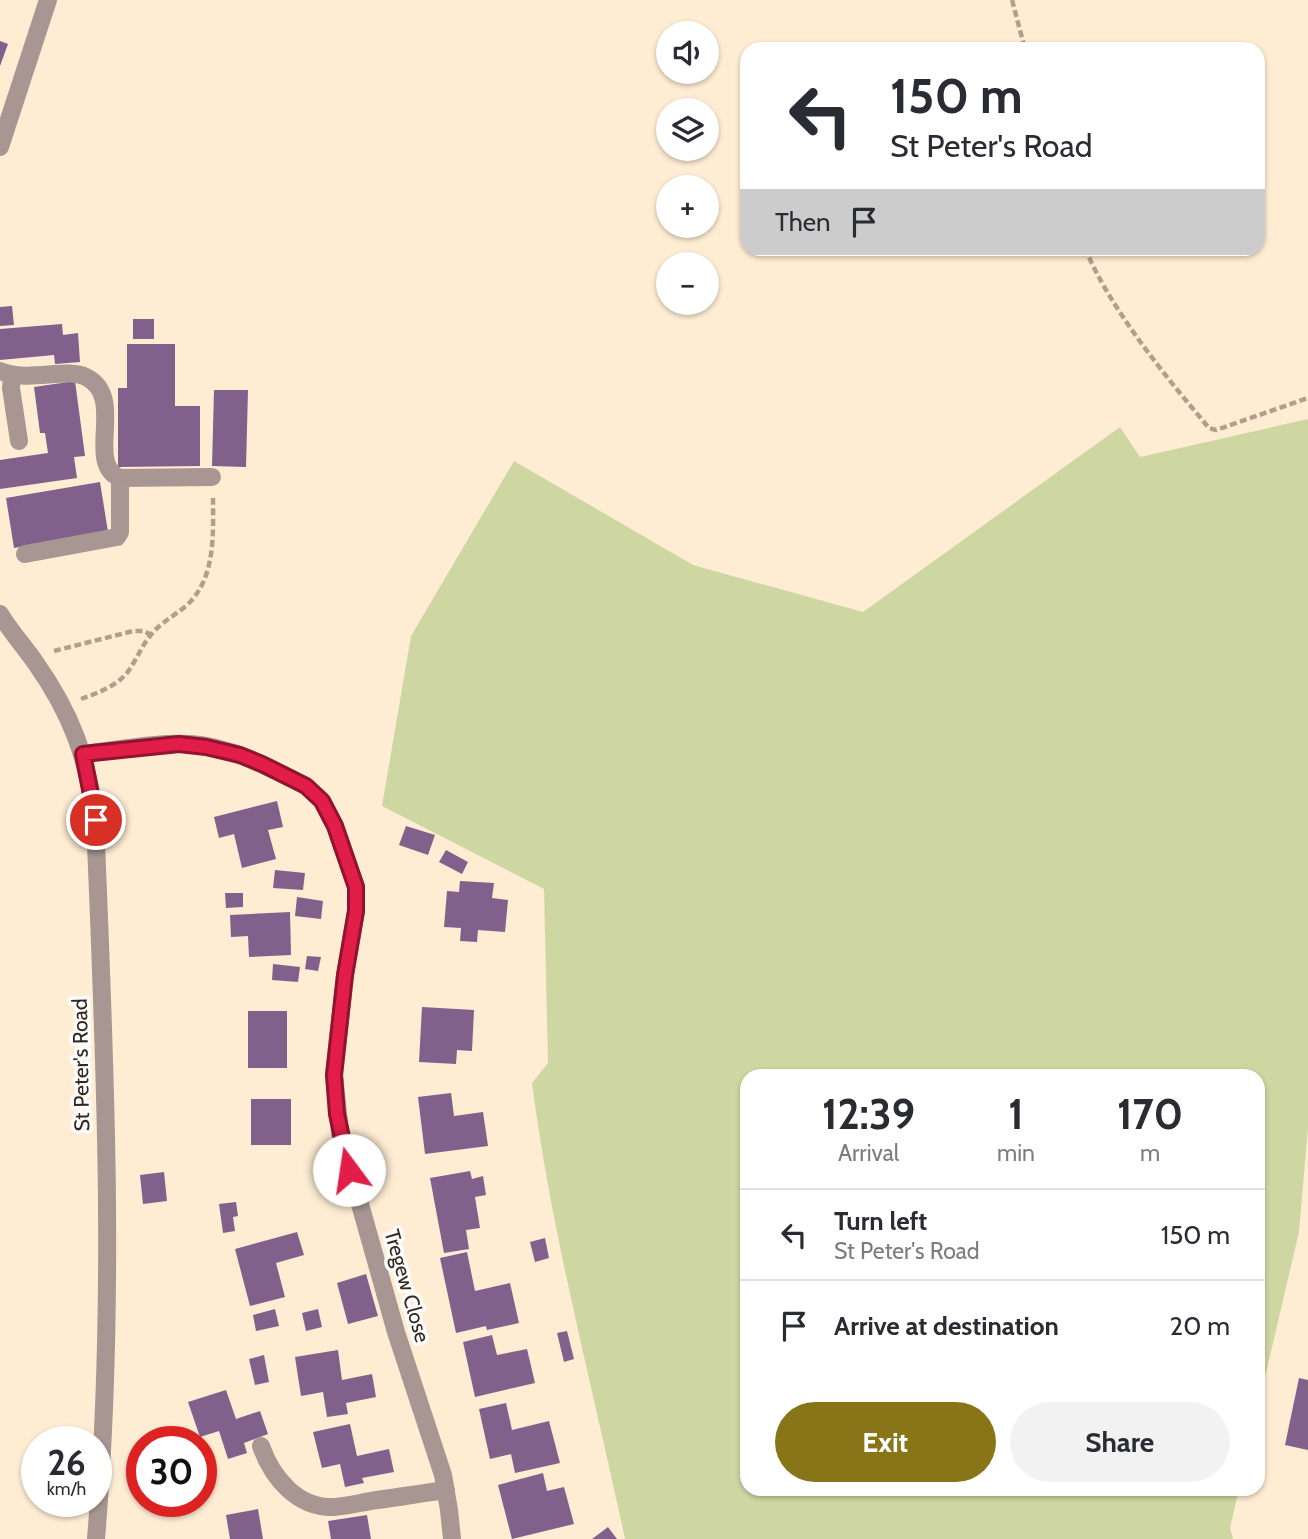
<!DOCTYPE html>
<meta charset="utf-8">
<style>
body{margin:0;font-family:Cabin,sans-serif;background:#f2f2f3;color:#2b2b33;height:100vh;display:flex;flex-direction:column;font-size:26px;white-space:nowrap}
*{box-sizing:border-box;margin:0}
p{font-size:23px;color:#7c7c81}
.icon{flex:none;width:38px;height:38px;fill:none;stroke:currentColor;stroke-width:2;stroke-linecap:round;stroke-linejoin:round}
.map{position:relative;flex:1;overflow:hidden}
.details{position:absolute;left:740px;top:1069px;width:525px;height:427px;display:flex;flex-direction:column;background:#fff;border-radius:21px;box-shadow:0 2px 5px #0004}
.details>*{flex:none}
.hud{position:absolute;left:740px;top:42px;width:525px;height:214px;border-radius:21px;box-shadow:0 2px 5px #0004;background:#fff;color:#2b2b33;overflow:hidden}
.buttons{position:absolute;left:656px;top:21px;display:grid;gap:14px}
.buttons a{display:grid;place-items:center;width:63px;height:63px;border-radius:50%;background:#fff;box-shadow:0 2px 5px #0004;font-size:35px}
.speed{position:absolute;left:21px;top:1426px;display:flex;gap:14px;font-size:35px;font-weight:700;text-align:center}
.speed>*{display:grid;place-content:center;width:91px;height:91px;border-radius:50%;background:#fff;box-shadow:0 2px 5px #0004;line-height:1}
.speed small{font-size:18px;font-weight:400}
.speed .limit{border:10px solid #d22;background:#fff;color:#111}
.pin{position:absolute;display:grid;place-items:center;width:60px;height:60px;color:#fff;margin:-30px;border:4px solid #fff;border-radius:50%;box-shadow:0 2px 7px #0007}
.me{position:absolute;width:77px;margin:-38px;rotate:346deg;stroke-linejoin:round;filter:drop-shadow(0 0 5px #0008)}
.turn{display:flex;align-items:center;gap:24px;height:147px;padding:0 35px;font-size:32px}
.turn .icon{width:91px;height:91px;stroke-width:2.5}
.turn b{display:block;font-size:49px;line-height:60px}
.then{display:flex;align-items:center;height:66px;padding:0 35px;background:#0003;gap:14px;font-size:26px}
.eta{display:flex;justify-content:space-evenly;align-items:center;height:119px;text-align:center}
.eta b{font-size:42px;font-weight:700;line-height:49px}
.button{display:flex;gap:14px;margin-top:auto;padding:14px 35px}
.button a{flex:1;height:80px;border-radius:42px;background:#877518;color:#fff;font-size:28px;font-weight:700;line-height:80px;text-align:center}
.button a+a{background:#f2f2f3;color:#2b2b33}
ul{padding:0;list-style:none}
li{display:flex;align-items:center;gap:21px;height:91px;padding:0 35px;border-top:2px solid #e1e1e2}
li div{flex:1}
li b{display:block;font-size:26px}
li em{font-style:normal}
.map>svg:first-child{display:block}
</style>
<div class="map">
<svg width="1308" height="1539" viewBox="0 0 1308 1539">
<rect width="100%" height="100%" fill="#feecd3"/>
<path fill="#ced7a2" d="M1308 419V1128L1299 1232 1258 1407V1076H747V1489H1239L1230 1528 1233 1539H625C593 1388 552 1237 532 1083L548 1063 544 889 382 806 411 636 514 461 693 565 863 612 1120 427 1140 457Z"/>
<path fill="#82608c" d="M0 41 8 44 0 66Z
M12 306 14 325 0 326V307Z
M133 319H154V339H133Z
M62 324 63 335 78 333 80 362 55 364 54 355 0 360V329Z
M127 344H175V406H200V466L118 467V388H127Z
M75 381 85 456 74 457 77 478 0 489V460L48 453 45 433H40L34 387Z
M214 390H248L246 467 212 466Z
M100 482 108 532 14 548 6 498Z
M277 801 283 827 268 830 276 859 242 868 234 834 219 838 214 817Z
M406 826 435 835 428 855 399 845Z
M446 850 468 862 462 874 439 862Z
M275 870 305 873 303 890 273 888Z
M460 881 494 883 492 898 508 900 505 932 478 930 477 942 460 941 461 928 444 927 447 891 459 892Z
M225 893H243V907L226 908Z
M297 897 323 901 321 919 295 916Z
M290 912 291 955 249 957 248 936 231 937 230 915Z
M307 956 321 957 318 971 305 969Z
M273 964 300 967 298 982 272 980Z
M422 1007 474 1010 472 1051 457 1050 456 1064 419 1062Z
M248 1011H287V1068H248Z
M451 1093 454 1116 483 1112 488 1146 425 1154 418 1097Z
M251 1099H291V1145H251Z
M470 1171 472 1179 483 1176 486 1195 475 1197 480 1228 466 1230 469 1249 444 1253 430 1178Z
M164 1172 167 1201 143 1204 140 1175Z
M236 1202 238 1216 233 1217 235 1231 223 1233 219 1204Z
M297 1232 304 1255 276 1263 285 1297 250 1306 235 1249Z
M545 1238 549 1258 535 1262 530 1242Z
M467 1252 475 1291 510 1283 519 1323 487 1330 486 1326 456 1333 440 1258Z
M366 1274 378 1316 348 1324 337 1283Z
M275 1309 279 1326 256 1331 253 1315Z
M318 1309 322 1327 306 1331 302 1313Z
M567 1331 574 1359 564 1362 557 1333Z
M492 1335 497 1355 527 1349 535 1383 475 1397 463 1342Z
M338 1350 342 1380 372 1374 376 1397 346 1403 348 1414 327 1417 323 1392 301 1396 295 1357Z
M264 1355 269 1382 255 1385 249 1359Z
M1299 1378 1308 1380V1450L1285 1445Z
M226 1390 236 1419 260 1411 268 1434 244 1443 247 1453 228 1459 219 1431 200 1437 188 1402Z
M506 1403 512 1430 549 1421 560 1463 515 1473 511 1454 490 1459 479 1409Z
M350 1424 357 1456 389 1449 394 1472 362 1478 364 1483 345 1487 340 1464 322 1468 313 1432Z
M543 1473 547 1491 564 1487 574 1524 512 1539 498 1485Z
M258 1509 263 1539H230L226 1515Z
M367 1515 371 1539H331L328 1521Z
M608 1527 617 1539H592Z"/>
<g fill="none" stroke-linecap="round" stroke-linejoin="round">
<path stroke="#afa08c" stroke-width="4.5" stroke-dasharray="7 3.5" stroke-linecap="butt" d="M1012 0 1025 49
M1085 248C1110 309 1166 377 1209 428L1216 430 1308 398
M54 651 133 631H144L151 635
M81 699C97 693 115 687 127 673 136 661 141 647 150 636 161 621 179 614 191 601 216 573 213 532 213 497"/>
<path stroke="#a79691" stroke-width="18" d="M0 147 48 0
M0 371C29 383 66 367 86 377 127 397 84 463 120 478L212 477
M12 376 11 388 19 441
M25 554 117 537 120 532V478
M0 614C10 631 24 646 35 662 71 713 88 758 95 820 105 1059 116 1300 96 1539
M83 754C118 750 156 742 191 744 232 747 270 768 306 786L322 801 335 826 356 887V911L345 975 334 1075 340 1133 396 1332 443 1475 449 1510 452 1539
M261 1446C272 1478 298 1509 335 1507 349 1506 363 1502 377 1500 400 1497 423 1493 446 1490"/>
</g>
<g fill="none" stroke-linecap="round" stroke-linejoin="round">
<defs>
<path id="route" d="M96 820 83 754 179 744 206 747 240 755 262 764 306 786 322 801 335 826 356 887V911L345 975 334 1075 337 1114 349 1170"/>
</defs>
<use href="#route" stroke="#92132f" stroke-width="18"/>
<use href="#route" stroke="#e11d48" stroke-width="12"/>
</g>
<g text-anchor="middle" stroke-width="7" stroke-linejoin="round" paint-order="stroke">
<g font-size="21" fill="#31291d" stroke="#fcfcfc">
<text transform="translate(81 1065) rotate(-91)" y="7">St Peter's Road</text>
<text transform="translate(407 1286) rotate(74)" y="7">Tregew Close</text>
</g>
</g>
</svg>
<div class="buttons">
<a><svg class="icon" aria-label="sound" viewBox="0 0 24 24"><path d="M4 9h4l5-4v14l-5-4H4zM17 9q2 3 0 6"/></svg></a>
<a><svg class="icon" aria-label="layers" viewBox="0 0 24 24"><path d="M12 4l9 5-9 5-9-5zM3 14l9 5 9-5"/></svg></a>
<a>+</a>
<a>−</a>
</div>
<div class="speed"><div>26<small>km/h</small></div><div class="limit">30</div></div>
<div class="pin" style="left:96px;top:820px;background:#d93025"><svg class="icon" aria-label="arrive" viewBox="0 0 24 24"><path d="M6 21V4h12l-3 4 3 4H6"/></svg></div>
<svg class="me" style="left:349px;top:1170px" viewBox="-20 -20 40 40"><circle r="19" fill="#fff"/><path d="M0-13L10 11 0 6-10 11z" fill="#e11d48"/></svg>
<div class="hud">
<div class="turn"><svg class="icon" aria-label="left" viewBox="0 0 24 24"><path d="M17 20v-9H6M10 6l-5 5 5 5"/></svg><div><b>150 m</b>St Peter's Road</div></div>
<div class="then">Then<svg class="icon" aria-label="arrive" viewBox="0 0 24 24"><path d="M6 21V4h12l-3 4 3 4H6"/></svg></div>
</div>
<section class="details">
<div class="eta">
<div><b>12:39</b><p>Arrival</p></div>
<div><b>1</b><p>min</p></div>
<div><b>170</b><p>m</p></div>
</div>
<ul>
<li><svg class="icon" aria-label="left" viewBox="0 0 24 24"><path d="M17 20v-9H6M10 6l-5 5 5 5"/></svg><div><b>Turn left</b><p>St Peter's Road</p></div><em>150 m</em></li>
<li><svg class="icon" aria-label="arrive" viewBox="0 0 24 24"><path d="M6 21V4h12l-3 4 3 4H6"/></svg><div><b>Arrive at destination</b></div><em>20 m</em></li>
</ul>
<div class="button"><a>Exit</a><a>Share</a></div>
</section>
</div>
